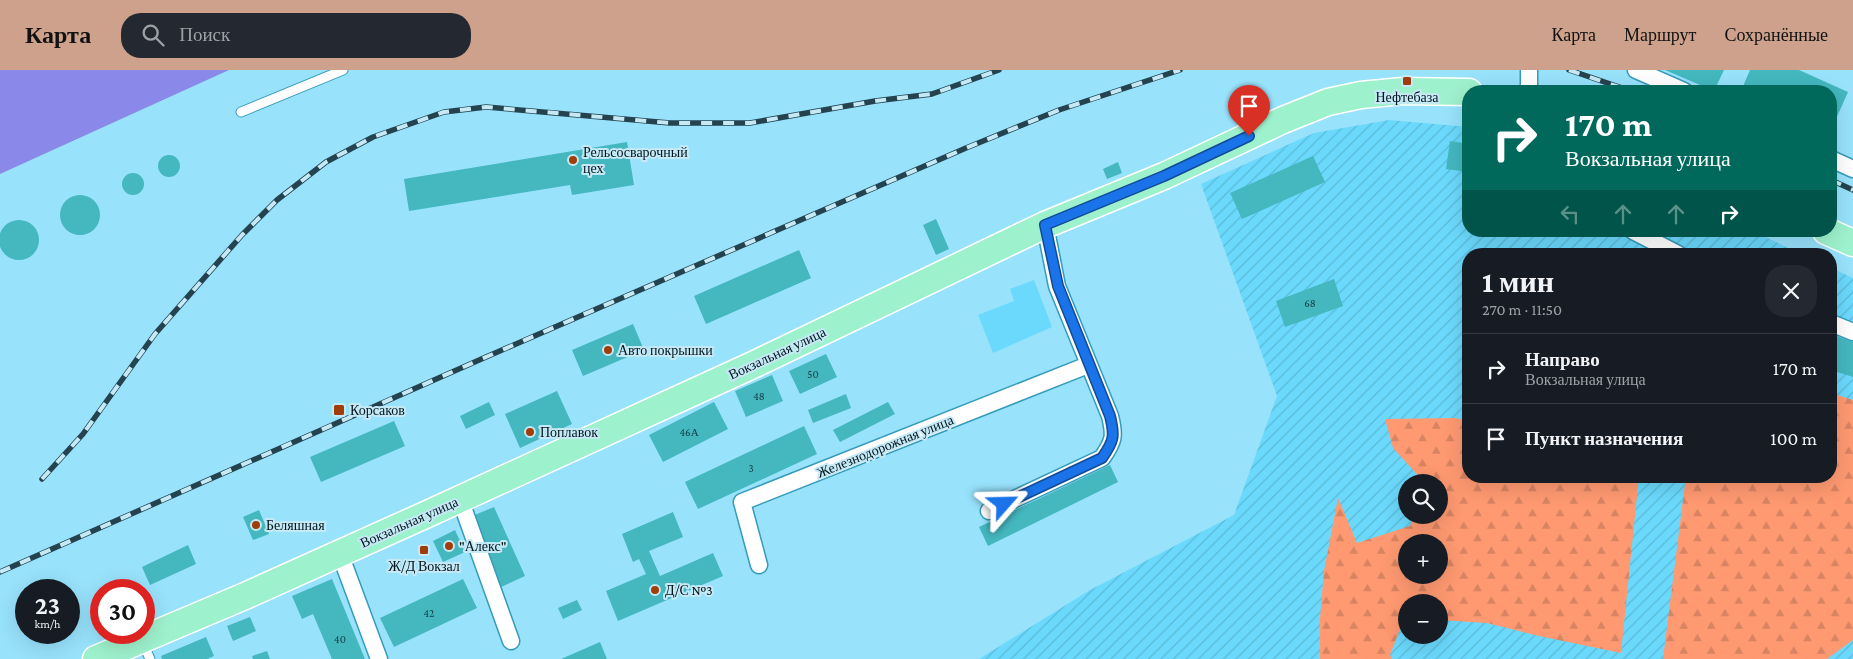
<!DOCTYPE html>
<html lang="ru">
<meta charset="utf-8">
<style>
body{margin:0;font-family:"Crimson Pro",serif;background:#242831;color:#f1f3f6;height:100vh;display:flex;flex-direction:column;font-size:19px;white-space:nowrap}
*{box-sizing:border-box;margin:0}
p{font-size:16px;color:#9ea1a6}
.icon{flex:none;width:28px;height:28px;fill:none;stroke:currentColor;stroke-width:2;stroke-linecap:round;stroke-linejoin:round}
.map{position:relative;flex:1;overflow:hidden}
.side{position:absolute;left:1462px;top:178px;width:375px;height:235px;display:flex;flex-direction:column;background:#171b24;border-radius:20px;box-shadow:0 5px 20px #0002}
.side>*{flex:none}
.guide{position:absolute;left:1462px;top:15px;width:375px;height:152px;border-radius:20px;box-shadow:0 5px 20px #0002;background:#00695c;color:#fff;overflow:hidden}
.tools{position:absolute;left:1398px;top:404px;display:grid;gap:10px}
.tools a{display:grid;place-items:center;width:50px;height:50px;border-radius:50%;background:#171b24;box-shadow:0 5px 20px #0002;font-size:25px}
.speed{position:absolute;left:15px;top:509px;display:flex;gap:10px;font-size:25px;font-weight:700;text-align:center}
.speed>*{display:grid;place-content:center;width:65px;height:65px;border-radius:50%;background:#171b24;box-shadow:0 5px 20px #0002;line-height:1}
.speed small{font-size:12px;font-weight:400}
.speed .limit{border:8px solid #d22;background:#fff;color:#111}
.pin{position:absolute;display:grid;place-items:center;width:42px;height:42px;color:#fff;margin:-51px -21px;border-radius:50% 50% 50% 0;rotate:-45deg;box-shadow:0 0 5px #0007}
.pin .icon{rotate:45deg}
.me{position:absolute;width:55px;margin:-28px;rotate:65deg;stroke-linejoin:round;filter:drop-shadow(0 0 4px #0008)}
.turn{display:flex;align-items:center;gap:18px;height:105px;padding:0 20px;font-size:22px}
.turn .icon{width:65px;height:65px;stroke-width:2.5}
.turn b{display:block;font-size:35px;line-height:42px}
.lanes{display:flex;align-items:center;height:48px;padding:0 20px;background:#0003;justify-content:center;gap:25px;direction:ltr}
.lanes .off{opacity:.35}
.round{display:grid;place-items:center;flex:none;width:52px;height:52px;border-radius:20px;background:#242831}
.headline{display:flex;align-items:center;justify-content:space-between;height:85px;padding:0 20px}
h1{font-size:30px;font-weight:700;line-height:38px}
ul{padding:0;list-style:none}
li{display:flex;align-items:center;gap:15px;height:70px;padding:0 20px;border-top:1px solid #363941}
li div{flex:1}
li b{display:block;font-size:19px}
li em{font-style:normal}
header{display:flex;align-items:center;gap:30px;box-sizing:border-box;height:70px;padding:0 25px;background:#cda18b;color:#111}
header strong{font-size:24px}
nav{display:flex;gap:28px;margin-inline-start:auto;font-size:18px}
.search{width:350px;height:45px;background:#242831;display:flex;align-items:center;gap:12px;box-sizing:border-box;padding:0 18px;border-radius:20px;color:#9ea1a6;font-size:19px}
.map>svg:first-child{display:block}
</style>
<header>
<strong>Карта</strong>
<div class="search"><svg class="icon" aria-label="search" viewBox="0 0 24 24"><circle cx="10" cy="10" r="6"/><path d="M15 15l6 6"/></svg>Поиск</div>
<nav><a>Карта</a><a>Маршрут</a><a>Сохранённые</a></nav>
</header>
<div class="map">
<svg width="1853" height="589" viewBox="0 0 1853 589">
<defs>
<pattern id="industrial-furrows" width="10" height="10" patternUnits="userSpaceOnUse" patternTransform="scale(1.25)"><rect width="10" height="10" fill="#6bd9fc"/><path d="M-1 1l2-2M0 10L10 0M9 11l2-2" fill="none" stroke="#5bb9d7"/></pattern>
<pattern id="forest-firs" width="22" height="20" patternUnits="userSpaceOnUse" patternTransform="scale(1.25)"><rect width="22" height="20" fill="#fe9971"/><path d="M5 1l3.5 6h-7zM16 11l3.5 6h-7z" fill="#d88361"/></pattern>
</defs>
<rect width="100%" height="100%" fill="#98e2fc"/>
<path fill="#6bd9fc" d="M1034 210 1052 257 993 283 978 245 1014 231 1010 219Z"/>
<path fill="url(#industrial-furrows)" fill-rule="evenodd" d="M1389 50 1469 57V161H1753L1801 184H1469V406H1831V198L1853 208V589H979L1090 520 1234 445 1277 326 1201 114 1314 63ZM1406 412H1439V445H1406ZM1406 472H1439V505H1406ZM1406 532H1439V565H1406Z"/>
<path fill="url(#forest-firs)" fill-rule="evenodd" d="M1831 323 1853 330V570L1827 589H1663L1686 406H1831Z
M1455 348 1469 351V406H1639L1621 583 1539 566 1487 553 1439 550V532H1406V557L1400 559 1390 585 1392 589H1320V548L1324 501 1338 428 1357 473 1410 456 1415 445H1439V412H1424L1393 378 1385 349ZM1406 472H1439V505H1406Z"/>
<path fill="#8a89ea" d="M0 0H229L0 104Z"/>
<path fill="#44b7bf" d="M1665 0H1724L1714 21Z
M1750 0H1799L1848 22 1831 60V21H1741Z
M1450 71 1469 74V102L1446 99Z
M627 72 634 115 572 125 570 115 409 141 404 109Z
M158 96a11 11 0 1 1 22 0a11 11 0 1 1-22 0Z
M1313 86 1325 112 1242 149 1230 123Z
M1118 92 1122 103 1107 109 1103 99Z
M122 114a11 11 0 1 1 22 0a11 11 0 1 1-22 0Z
M60 145a20 20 0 1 1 40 0a20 20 0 1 1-40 0Z
M936 149 949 179 936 185 923 155Z
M-1 170a20 20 0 1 1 40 0a20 20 0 1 1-40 0Z
M799 180 811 208 706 254 694 226Z
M1334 209 1343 236 1285 257 1276 231Z
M633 254 644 280 583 306 572 280Z
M1831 264 1853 272V307L1831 300Z
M826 284 837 307 800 324 789 301Z
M772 305 783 331 746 347 735 321Z
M557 321 572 354 520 378 505 344Z
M846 324 851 338 813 353 808 340Z
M489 332 495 345 466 359 460 346Z
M714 332 728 359 663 392 649 365Z
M888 332 895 344 840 372 833 360Z
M394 351 405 376 321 412 310 387Z
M804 356 817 384 698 439 685 412Z
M1110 395 1118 412 988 476 979 457Z
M494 437 525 506 501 517 470 447Z
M259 440 269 464 253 470 243 447Z
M673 442 683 467 649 481 660 506 713 483 723 506 618 551 606 521 646 504 639 489 633 492 622 464Z
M455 460 465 482 443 492 433 471Z
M188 475 196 494 150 515 142 497Z
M332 509 365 589H332L313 544 302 549 292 526Z
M463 509 477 538 394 577 380 548Z
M577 530 582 540 563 549 558 538Z
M250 547 256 561 233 571 227 556Z
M206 567 214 586 207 589H162L161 586Z
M600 572 607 589H561Z
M267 581 270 589H253L252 586Z"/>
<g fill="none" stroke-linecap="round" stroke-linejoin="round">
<defs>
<path id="lane" d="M241 42 343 0
M142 571 150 589"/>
<path id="street" d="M1636 0 1684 21
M1529 21V0
M1831 89 1853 99
M1633 161 1678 184
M1831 253 1853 262
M460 429 511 571
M989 441 1102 388C1114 371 1115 366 1110 346L1057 216 1045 155
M340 484 379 589
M759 495 742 432 1088 295"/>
<path id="primary" d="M1826 161 1853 173
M96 589 245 526 423 446 755 294 1045 155 1164 106 1283 50 1328 32 1361 25 1403 21 1469 22"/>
</defs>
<use href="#lane" stroke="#359bba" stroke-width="11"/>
<use href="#street" stroke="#359bba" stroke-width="19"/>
<use href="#primary" stroke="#fff" stroke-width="29"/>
<use href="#lane" stroke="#fff" stroke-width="9"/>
<use href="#street" stroke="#fff" stroke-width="16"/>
<use href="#primary" stroke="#9ef1cd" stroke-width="26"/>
<defs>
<path id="rail" d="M1569 0 1631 21
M1831 110 1853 120
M42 409 83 364 155 264 242 165 277 130 326 92 373 67 444 42 486 37 670 53H750L875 31 932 24 999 0
M0 502 486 287 966 78 1059 40 1180 0"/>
</defs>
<use href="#rail" stroke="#24434f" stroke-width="5.5"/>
<use href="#rail" stroke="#c6e9f6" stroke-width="4" stroke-dasharray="11" stroke-linecap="butt"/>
</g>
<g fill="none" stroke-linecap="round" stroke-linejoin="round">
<defs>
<path id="route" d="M1004 434 1102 388C1114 371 1115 366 1110 346L1058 216 1045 155 1164 106 1249 66"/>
</defs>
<use href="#route" stroke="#114b97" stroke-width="12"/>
<use href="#route" stroke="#1a73e8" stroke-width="9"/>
</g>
<g fill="#a13d08" stroke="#c6e9f6" stroke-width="2">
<rect x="1402" y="6" width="10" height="10" rx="2.5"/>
<circle cx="573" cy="90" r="5"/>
<circle cx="608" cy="280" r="5"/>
<rect x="333" y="334" width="12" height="12" rx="2.5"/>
<circle cx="530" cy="362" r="5"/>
<circle cx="256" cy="455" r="5"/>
<circle cx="449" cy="476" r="5"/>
<rect x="419" y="475" width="10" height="10" rx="2.5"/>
<circle cx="655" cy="520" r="5"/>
</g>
<g text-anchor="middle" stroke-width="4" stroke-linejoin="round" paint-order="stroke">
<g font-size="11" fill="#123e45">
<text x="1310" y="237">68</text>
<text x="813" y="308">50</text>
<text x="759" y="330">48</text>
<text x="689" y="366">46А</text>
<text x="751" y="402">3</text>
<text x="429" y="547">42</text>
<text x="340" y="573">40</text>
</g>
<g font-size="14" fill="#02151c" stroke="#c6e9f6" text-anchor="start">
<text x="1407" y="32" text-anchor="middle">Нефтебаза</text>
<text x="583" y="87">Рельсосварочный<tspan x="583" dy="16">цех</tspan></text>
<text x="618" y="285">Авто покрышки</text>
<text x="350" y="345">Корсаков</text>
<text x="540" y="367">Поплавок</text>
<text x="266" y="460">Беляшная</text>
<text x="459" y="481">"Алекс"</text>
<text x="424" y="501" text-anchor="middle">Ж/Д Вокзал</text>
<text x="665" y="525">Д/С №3</text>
</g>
<g font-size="14" fill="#02151c" stroke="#c6e9f6">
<text transform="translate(777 283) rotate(-25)" y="5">Вокзальная улица</text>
<text transform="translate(885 376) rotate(-22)" y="5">Железнодорожная улица</text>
<text transform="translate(409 452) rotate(-24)" y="5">Вокзальная улица</text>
</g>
</g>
</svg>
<div class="tools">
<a><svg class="icon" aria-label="search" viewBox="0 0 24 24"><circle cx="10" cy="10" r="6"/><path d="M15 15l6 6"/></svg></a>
<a>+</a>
<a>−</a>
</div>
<div class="speed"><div>23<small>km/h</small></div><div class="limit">30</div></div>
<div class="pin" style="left:1249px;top:66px;background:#d93025"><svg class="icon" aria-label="arrive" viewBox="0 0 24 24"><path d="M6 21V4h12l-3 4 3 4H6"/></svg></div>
<svg class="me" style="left:1004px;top:434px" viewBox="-20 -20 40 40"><path d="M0-17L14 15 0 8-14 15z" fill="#1a73e8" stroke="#fff" stroke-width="4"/></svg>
<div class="guide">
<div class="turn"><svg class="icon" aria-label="right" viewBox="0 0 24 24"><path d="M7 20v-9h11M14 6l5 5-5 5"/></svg><div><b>170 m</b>Вокзальная улица</div></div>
<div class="lanes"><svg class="icon off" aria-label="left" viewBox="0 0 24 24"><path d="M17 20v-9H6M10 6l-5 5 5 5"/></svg><svg class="icon off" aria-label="ahead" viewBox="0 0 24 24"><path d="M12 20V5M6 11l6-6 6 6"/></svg><svg class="icon off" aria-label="ahead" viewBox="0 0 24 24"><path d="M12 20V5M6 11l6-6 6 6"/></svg><svg class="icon" aria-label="right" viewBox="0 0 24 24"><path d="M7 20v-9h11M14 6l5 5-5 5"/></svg></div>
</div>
<section class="side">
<div class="headline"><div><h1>1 мин</h1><p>270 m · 11:50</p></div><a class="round"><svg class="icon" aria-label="close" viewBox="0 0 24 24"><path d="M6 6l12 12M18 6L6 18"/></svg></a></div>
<ul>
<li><svg class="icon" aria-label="right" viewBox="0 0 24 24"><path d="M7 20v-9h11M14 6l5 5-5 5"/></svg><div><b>Направо</b><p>Вокзальная улица</p></div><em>170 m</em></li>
<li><svg class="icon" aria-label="arrive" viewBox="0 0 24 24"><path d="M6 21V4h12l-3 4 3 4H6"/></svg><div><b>Пункт назначения</b></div><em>100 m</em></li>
</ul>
</section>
</div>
